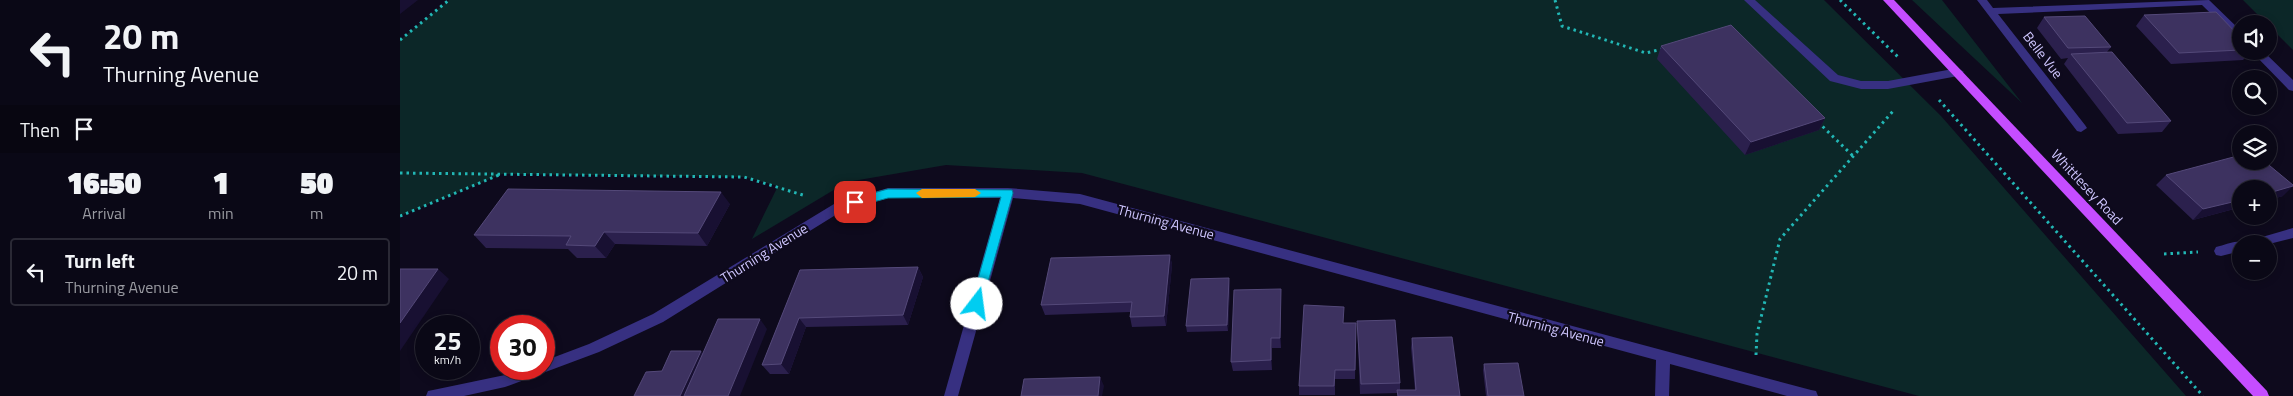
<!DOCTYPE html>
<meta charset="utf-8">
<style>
body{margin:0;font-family:"Titillium Web",sans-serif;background:#13111f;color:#f1f3f6;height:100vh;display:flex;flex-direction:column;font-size:19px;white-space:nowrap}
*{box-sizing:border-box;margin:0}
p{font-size:16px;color:#999aa1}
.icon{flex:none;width:28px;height:28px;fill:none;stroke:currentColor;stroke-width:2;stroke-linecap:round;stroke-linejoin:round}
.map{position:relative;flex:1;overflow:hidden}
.sheet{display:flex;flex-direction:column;background:#0a0816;width:400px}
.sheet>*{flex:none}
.guide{background:#0a0816;color:#f1f3f6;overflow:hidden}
.buttons{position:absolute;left:1832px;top:15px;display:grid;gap:10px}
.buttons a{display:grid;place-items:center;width:45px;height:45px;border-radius:50%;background:#0a0816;box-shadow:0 2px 8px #0003,0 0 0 1px #2a2935;font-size:25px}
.speed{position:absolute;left:15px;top:315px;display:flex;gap:10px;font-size:25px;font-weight:700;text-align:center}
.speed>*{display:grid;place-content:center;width:65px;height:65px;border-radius:50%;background:#0a0816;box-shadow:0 2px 8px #0003,0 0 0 1px #2a2935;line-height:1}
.speed small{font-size:12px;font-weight:400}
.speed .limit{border:8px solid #d22;background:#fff;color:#111}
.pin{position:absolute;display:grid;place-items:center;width:42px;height:42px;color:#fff;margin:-21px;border-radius:10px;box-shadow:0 2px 8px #0006}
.me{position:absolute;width:55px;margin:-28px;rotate:15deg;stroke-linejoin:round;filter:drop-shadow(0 0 4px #0008)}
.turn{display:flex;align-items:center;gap:18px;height:105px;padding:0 20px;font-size:22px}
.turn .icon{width:65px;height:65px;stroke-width:2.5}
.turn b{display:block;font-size:35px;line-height:42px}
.then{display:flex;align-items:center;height:48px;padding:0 20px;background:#0003;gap:10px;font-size:19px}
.eta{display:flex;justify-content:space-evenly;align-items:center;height:85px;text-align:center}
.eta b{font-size:30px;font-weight:800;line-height:35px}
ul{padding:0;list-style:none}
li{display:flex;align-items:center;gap:15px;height:68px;margin:0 10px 8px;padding:0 10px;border:2px solid #2a2935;border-radius:5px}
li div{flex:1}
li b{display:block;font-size:19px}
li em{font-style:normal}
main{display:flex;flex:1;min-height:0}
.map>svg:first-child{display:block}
</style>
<main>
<section class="sheet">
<div class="guide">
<div class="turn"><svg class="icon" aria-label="left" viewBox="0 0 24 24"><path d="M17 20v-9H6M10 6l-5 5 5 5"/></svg><div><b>20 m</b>Thurning Avenue</div></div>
<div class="then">Then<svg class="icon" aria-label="arrive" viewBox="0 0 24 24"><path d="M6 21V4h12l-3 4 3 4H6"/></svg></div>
</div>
<div class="eta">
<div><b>16:50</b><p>Arrival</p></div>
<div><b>1</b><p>min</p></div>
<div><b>50</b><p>m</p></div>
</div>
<ul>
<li><svg class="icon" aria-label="left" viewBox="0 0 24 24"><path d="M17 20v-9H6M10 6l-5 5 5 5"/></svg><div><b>Turn left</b><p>Thurning Avenue</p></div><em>20 m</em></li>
</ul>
</section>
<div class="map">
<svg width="1893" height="396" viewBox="0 0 1893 396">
<rect width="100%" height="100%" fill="#0e0a1d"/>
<path fill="#0c2728" d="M49 0H1424L1541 116 1786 396H1519L682 173 546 165 447 182 352 239 378 186 344 177 102 174 0 216V40Z
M1512 0H1542L1622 103Z
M1843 0H1893V50Z"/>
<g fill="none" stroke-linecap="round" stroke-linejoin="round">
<path stroke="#22b7b5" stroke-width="3" stroke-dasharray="2.5 4" stroke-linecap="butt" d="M1155 0 1162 26 1246 53 1262 49
M1440 0 1498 57
M0 40 49 0
M1539 100 1803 396
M1418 122 1453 156
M0 173 344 177 406 196
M0 216 99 175
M1764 254 1798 252
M1356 355 1357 334 1380 239 1494 110"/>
<path fill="#373081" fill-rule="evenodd" d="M1344 0H1355L1438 75 1461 81H1488L1558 68 1564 72 1558 76 1488 89H1461L1430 81Z
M1577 0H1587L1593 8 1809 0 1841 31V40L1837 39 1802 5 1598 14 1685 125 1687 128 1681 132 1677 131Z
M1851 51H1863L1893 80V91L1889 90Z
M488 188H608L680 194 1411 390 1416 391 1418 396H1387L1270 364 1269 396H1255L1256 360 680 204 613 198 558 396H544L600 198H488L442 211 263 322 199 352 105 387 64 396H26L28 391 33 390 105 375 122 369H144V361L189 344 253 314 434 204Z
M1893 228V238L1869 244H1841V251L1821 256 1816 255 1814 251 1816 247C1825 245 1836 240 1845 242Z"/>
<path fill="#c54dff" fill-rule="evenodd" d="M1483 0H1494L1867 391 1869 396H1853Z"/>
</g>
<path fill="#2b204d" d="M1744 15 1841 38V51H1851L1843 60 1771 64 1736 26Z
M1644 17 1711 47 1707 52 1771 121 1762 132 1718 134 1664 64 1668 58 1661 59 1637 28Z
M1261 46 1425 118 1419 130 1345 155 1257 59Z
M1766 175 1883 196 1793 220 1756 185Z
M330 204 307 246 215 244 206 258H177L168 249 86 248 74 235Z
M770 255 772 265 766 326 732 327 730 317V312L645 315 641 305Z
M518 267 523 277 508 325 406 327 389 374H370L362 365 400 270Z
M830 284 828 331 787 332 786 326Z
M881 289V348H872V370L833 371 831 362Z
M957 321 1000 383V390H1015L1011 348 1012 338 1060 396H997V393L960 394Z
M943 323H956L955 379H935V395H899V386Z
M1084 364 1124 396H1086L1083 370Z"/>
<path fill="#181032" d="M0 0H18L0 14Z
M1425 118 1419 130 1345 155 1351 142Z
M1893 186 1883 196 1869 200V193Z
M321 192 330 204 307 246 298 233Z
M1841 200V207L1793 220 1803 209Z
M204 232 215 244 206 258 195 246Z
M770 255 772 265 766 326 764 316Z
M518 267 523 277 508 325 503 315Z
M38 269 49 279 0 351V323Z
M829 278 830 284 828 331 827 325Z
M881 289V348L880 338Z
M399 318 406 327 389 374 381 364Z
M360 319 367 329 340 396H328Z
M871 338 872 348V370L871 360Z
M301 351 309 361 293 396H280Z
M700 377 704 386 702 396H698Z"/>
<path fill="#3d3260" stroke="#544979" d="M1816 12 1841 38V50L1779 53 1744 15Z
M1685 16 1711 47 1668 48 1644 17Z
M1331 25 1425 118 1351 142 1261 46Z
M1712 52 1771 121 1727 123 1671 54Z
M1841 155V161H1864L1893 185V186L1869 193V189H1841V200L1803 209 1766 175Z
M108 189 321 192 298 233 204 232 195 246 166 245 171 236 74 235Z
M770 255 764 316 730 317 732 302 641 305 651 258Z
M518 267 503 315 399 318 381 364 362 365 400 270Z
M0 269H38L0 323Z
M829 278 827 325 786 326 791 279Z
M881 289 880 338H871V360L831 362 834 290Z
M904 305 944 307 943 323H956L955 370H935L934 386H899Z
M318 319H360L328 396H284Z
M995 320 1000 383 961 384 957 321Z
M1052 337 1060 396H998L997 390H1016L1012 338Z
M271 351H301L280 396H234L246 372 262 371Z
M1118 363 1124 396H1088L1084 364Z
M700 377 698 396H621L624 379Z"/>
<path fill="#00cdf1" stroke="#00859d" d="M488 189 612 190 613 193 581 307H572L571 304 601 197 488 198 455 207 449 202 451 199Z"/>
<path fill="#f59e0b" d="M522 189H575L581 193 575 197 522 198 516 193Z"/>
<g text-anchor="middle" stroke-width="4.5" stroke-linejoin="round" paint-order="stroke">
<g font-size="14" fill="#cfc6ff" stroke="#0e0a1d">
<text transform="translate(1643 55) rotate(52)" y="5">Belle Vue</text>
<text transform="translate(1687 187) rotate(47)" y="5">Whittlesey Road</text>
<text transform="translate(766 222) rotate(15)" y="5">Thurning Avenue</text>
<text transform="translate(364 253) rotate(-32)" y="5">Thurning Avenue</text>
<text transform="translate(1156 329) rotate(15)" y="5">Thurning Avenue</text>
</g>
</g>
</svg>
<div class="buttons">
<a><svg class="icon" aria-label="sound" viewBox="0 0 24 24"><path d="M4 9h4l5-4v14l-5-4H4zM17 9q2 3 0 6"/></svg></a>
<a><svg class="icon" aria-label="search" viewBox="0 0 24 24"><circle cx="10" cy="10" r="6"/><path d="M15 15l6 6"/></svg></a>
<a><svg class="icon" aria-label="layers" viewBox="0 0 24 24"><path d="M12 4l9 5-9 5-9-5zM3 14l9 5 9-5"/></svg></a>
<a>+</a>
<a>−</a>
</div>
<div class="speed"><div>25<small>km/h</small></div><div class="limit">30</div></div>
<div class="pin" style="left:455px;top:202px;background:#d93025"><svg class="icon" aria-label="arrive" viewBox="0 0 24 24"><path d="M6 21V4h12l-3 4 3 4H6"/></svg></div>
<svg class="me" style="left:577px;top:304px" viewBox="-20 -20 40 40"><circle r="19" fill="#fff"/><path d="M0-13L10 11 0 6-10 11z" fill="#00cdf1"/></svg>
</div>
</main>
